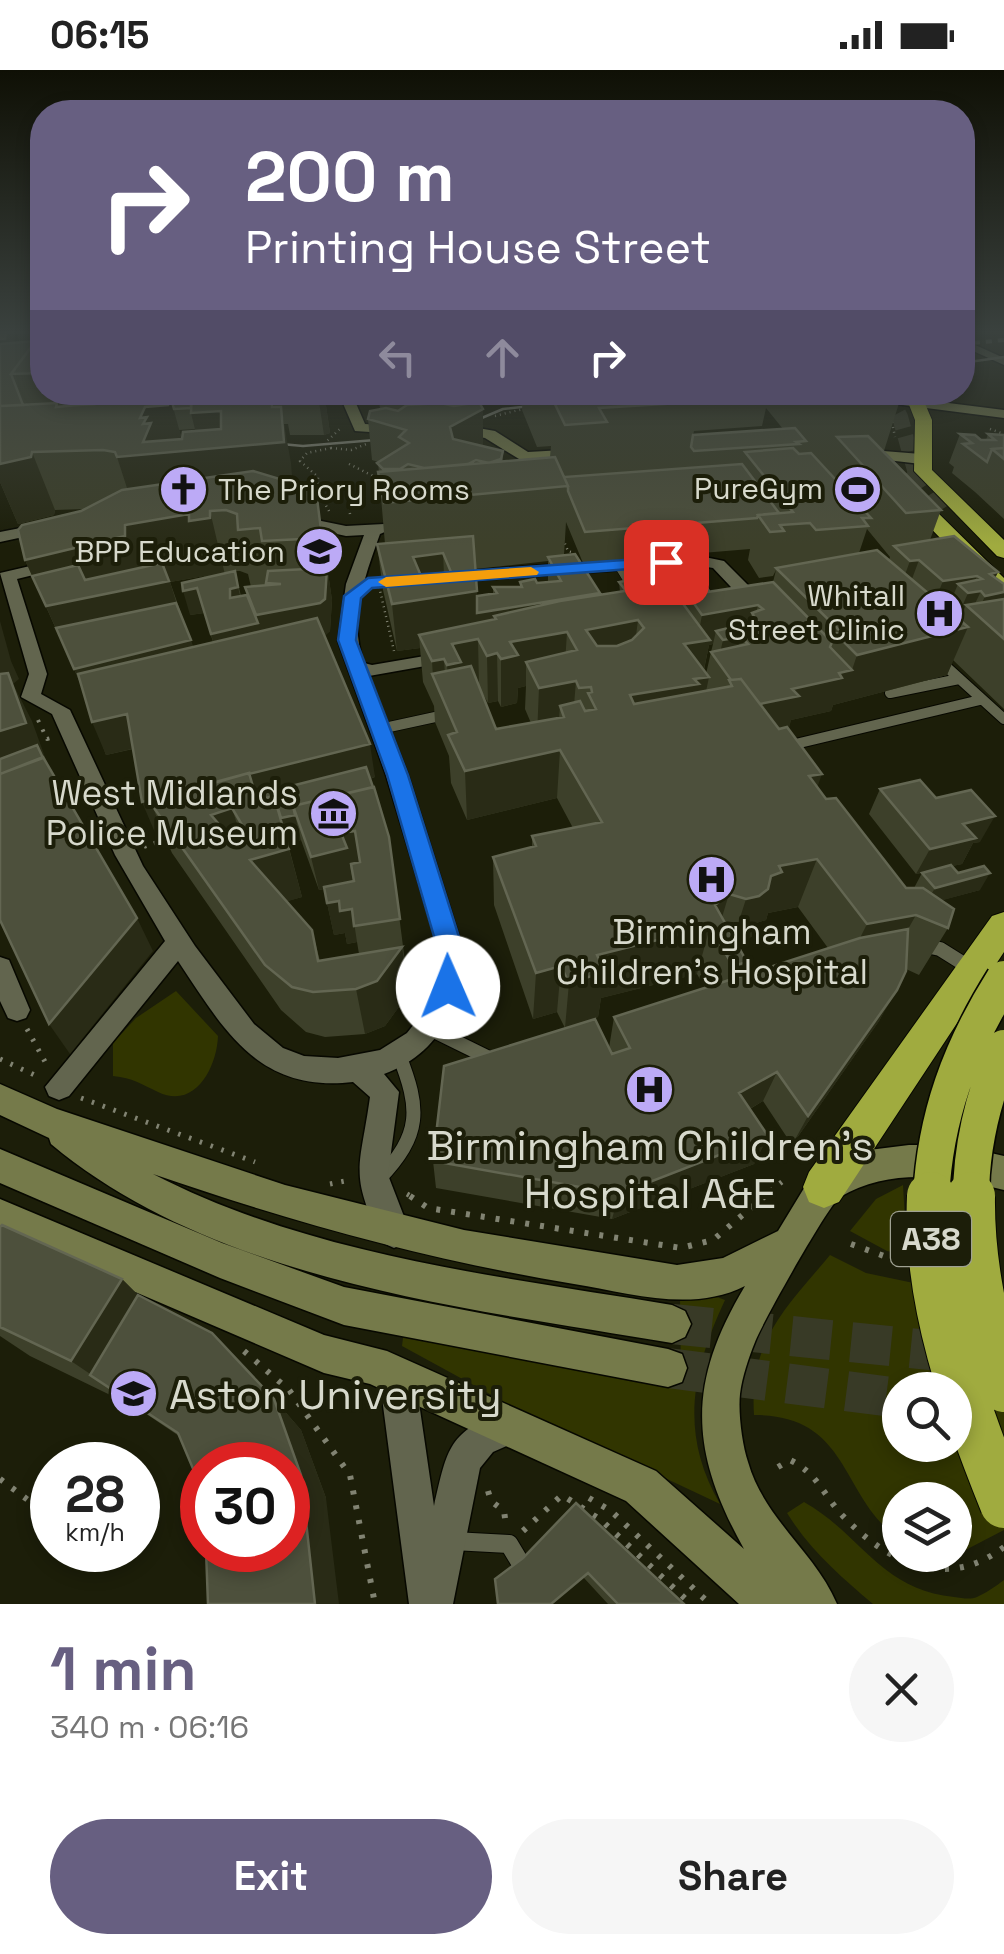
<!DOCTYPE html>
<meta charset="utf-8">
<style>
body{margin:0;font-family:"Space Grotesk",sans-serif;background:#f6f6f6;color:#222;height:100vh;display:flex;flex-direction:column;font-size:38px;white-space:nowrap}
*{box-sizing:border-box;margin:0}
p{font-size:32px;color:#767676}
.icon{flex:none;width:55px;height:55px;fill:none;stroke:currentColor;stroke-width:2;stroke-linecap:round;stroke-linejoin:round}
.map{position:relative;height:1534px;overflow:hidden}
.side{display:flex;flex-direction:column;background:#fff;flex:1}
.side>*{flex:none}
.guide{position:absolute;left:30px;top:30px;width:945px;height:305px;border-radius:40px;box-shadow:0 5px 15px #0003;background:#675f81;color:#fff;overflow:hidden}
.buttons{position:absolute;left:882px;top:1302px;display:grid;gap:20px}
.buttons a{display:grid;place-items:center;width:90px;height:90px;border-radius:50%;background:#fff;box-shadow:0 5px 15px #0003;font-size:50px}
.speed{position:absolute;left:30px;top:1372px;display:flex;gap:20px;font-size:50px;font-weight:700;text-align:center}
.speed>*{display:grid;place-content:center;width:130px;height:130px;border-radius:50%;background:#fff;box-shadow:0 5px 15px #0003;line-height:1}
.speed small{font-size:25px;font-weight:400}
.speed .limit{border:15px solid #d22;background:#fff;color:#111}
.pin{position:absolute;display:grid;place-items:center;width:85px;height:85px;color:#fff;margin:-42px;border-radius:20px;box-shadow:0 5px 15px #0006}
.me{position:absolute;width:110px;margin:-55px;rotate:359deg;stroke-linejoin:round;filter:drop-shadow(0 0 8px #0008)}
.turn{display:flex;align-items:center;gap:35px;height:210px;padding:0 50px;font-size:45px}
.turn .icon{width:130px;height:130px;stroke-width:2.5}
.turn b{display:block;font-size:70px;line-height:85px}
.lanes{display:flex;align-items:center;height:95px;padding:0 50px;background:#0003;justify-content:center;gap:50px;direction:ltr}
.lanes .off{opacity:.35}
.round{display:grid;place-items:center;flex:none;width:105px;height:105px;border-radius:52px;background:#f6f6f6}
.summary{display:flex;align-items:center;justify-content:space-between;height:170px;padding:0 50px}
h1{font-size:60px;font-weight:700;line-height:75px;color:#675f81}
.primary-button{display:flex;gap:20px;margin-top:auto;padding:20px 50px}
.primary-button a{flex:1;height:115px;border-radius:60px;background:#675f81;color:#fff;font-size:40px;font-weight:700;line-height:115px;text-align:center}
.primary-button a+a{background:#f6f6f6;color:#222}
.status{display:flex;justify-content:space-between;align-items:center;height:70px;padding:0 50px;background:#fff;direction:ltr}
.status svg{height:28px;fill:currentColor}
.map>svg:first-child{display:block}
</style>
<div class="status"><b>06:15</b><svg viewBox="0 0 49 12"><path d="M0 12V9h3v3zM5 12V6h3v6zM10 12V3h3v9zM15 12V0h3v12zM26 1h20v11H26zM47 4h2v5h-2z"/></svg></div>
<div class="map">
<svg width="1004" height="1534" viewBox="0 0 1004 1534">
<rect width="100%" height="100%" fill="#1c1e09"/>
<path fill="#313500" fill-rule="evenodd" d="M176 921 218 966C217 996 196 1040 158 1022 141 1014 133 1008 113 1006V973L136 948Z
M903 1115 907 1185 887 1181 850 1161 876 1129Z
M830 1185 866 1203 1004 1232V1460L954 1486 949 1485H955V1430H900V1469C839 1428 852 1345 754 1345 749 1270 786 1238 830 1185ZM900 1320H955V1375H900Z
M717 1227 725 1230C692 1301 679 1363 720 1434L510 1335 402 1276 404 1260 681 1315 680 1228Z
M804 1432C861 1464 881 1520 954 1527 962 1528 970 1530 977 1527 986 1523 996 1516 1004 1510V1534H873C840 1506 810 1480 787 1443Z"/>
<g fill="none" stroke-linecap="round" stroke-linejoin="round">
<path stroke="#383a26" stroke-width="40" stroke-dasharray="40 20" stroke-linecap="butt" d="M672 1254 960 1283
M668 1298 900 1328"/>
<path stroke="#383a26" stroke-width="16" stroke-dasharray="16 8" stroke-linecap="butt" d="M887 322 900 347 915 400"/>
<path stroke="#383a26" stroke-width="21" stroke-dasharray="21 10" stroke-linecap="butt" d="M914 398 941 440"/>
<defs>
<path id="lane-far3" d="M618 495 629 513 696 505 706 521 673 527"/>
<path id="lane-far2" d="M941 592 1004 649
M890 623 959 609
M380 659 449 644
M787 676 980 630"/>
<path id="lane-far1" d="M921 875 940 879 972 899
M430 959 491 989
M379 1109C422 1064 420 1039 399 985"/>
<path id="lane" d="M453 1471 509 1474 521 1494"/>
<path id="street" d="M962 269 1004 288V295L962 276Z
M292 445 346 456 384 454 392 459 380 464C365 506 348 550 364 593L372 595 448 582 457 587 448 592 369 606 408 705 460 870C465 930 443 982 384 1004L399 1022 388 1105 410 1162 405 1173 394 1178 383 1173C348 1103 360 1099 370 1027L353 1012C258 1023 224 960 178 891L69 1026 59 1030 49 1026 45 1017 165 871 115 785 52 644 21 627 29 604 0 503 60 489 68 494 66 497 17 509 47 604 41 624 70 640 143 796 195 876 254 954 283 978 304 986 338 988 380 980 407 963 426 939 433 918 436 886V870L386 705 338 571 346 514 364 465 346 466 287 453V447Z
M46 453 54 458 51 461 0 472V462Z
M695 485 724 491 759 526V534H747L713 498 695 495 448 512 440 507 448 502Z
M0 887 9 890 30 940 26 948 17 951 8 948 0 931Z
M397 1287 409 1293 415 1305 434 1436C448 1376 448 1363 507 1339L520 1344 525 1357 520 1370 493 1382 480 1398 453 1534H409L379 1305 385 1293Z"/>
<path id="secondary" d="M338 322H351L365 354 400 356 407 360 400 364 355 361Z
M869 323 1004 340V348L864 330V324Z
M450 353 495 361 528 382 581 379 588 383 581 387 524 392 485 368 445 360 443 357Z
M858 379 921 384 929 389 921 394 853 386V380Z
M0 1014 57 1039 285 1115 464 1160 677 1195 723 1188 778 1161 812 1105 869 1080 909 1075H956L1004 1086V1120C951 1106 890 1097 840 1127 829 1134 762 1253 755 1272 749 1287 742 1307 740 1324 738 1342 742 1374 748 1392 764 1449 815 1482 837 1534H739L626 1431 370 1314 324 1303 0 1164V1129L324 1265 387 1281 656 1401 744 1479C689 1380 687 1313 745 1216 692 1243 630 1223 574 1214 429 1190 292 1152 153 1104 312 1186 498 1206 672 1235L685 1241 691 1254 685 1267 672 1273C467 1238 216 1212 51 1074L49 1068 0 1045Z
M0 1079 222 1173 344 1217 668 1279 682 1284 687 1298 682 1312 668 1317 344 1255 220 1208 0 1113Z"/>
<path id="highway" d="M904 322H920L932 350V400L1004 470V488L997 486 914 401 915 350Z
M924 434 931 436 1004 508V528L996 526 917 444V436Z
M1004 842V882L839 1132 824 1138 809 1132 803 1117 809 1102 992 846Z"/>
</defs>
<use href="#lane-far3" stroke="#070800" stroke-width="9"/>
<use href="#lane-far2" stroke="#070800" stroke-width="12"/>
<use href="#lane-far1" stroke="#070800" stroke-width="16"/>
<use href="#lane" stroke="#070800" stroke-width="20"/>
<use href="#street" stroke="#070800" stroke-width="3"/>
<use href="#secondary" stroke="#070800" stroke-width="3"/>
<use href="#highway" stroke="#070800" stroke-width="2"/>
<path stroke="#818372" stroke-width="2.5" stroke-dasharray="1 4" stroke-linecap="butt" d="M495 346 523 339
M892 352 895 367
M990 359 1004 364
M331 378 351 380 369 373
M349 394 373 406
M329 441 318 421V407L300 391 307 383 331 378 327 371 341 358
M350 444 348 431 368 425
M563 469 568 481 574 483
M327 487 330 473
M378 512 394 581"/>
<path stroke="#818372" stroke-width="4" stroke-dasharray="2.5 8" stroke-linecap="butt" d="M38 650 47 669 51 668
M144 777 168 768"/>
<path stroke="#818372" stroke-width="5" stroke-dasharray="2.5 9" stroke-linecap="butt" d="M27 959 49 999
M0 989 41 1008
M81 1028 255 1092
M330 1114 350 1110
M407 1124 414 1128
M762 1128 783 1111"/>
<path stroke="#818372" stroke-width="6" stroke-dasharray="4 11" stroke-linecap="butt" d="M410 1126 428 1138 681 1178 713 1170 765 1126
M851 1174 898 1191
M244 1281 289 1320 350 1405 375 1534
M778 1397 790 1390C817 1403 823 1424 842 1445 887 1493 947 1521 1004 1477
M0 1409 52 1448
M488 1421 491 1431 504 1441 506 1455
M589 1428 611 1441 710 1534
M523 1461 562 1425 601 1450 691 1534"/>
<use href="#lane-far3" stroke="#62654e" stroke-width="8"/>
<use href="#lane-far2" stroke="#62654e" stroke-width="10"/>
<use href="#lane-far1" stroke="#62654e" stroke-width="14"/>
<use href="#lane" stroke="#62654e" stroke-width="18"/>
<use href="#street" fill="#62654e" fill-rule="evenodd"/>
<use href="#secondary" fill="#757a4a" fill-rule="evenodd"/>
<use href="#highway" fill="#a0ab3f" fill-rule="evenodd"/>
<path stroke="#7f8171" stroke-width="2.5" d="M962 293 1004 287
M458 358 503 339 549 334
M259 372 303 376 399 368"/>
<path stroke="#7f8171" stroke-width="4" stroke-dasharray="6 6" stroke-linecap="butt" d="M962 274 1004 270"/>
<defs>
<path id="highway-bridge-far1" d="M931 1128C935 1046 960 979 1004 909
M971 1128C971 1075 983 1027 1004 978"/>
<path id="highway-bridge" d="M931 1126C926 1232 965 1337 1004 1434
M971 1126C970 1192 984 1255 1004 1318"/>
</defs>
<use href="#highway-bridge-far1" stroke="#070800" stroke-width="39" stroke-linecap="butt"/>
<use href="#highway-bridge" stroke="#070800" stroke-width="50" stroke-linecap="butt"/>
<use href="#highway-bridge-far1" stroke="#a0ab3f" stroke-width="36"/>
<use href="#highway-bridge" stroke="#a0ab3f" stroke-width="48"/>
</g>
<path fill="#3d402a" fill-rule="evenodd" d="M16 261H42V322H117L112 332 123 331 127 322H324L330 363 324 365H290L288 354H284L292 413 316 420 332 530 330 561 325 565 375 707 370 709 389 767 409 923 385 956 365 964 325 967 306 962 281 940 172 783 163 763 156 765 133 679 106 685 82 617 25 490 85 439 55 440 54 445 18 454 0 412 13 273 20 272ZM195 359V361L182 369 179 360ZM235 501H240L248 504 251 517H245L247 525 241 526ZM204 506 190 545 204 543 213 572 193 577 170 512ZM301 770 319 820 324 819 334 865 345 863 347 874 357 872 359 884 320 891 312 860 287 831 302 827 288 774Z
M378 322H499L453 328V336L483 377 503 381V391L550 387 551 376 537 377 522 340 523 322H893L900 330 884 381 941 440 930 470 998 502 995 508 1004 514V639L953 590 947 605 833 635 831 641 791 650 788 659 817 717 906 818H914L922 803 926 802 916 804 869 744 880 719 936 728 980 772 973 773 962 794 952 796 980 820 942 830 948 858 919 905 906 899 879 951 792 1075 763 1031 750 1039 768 1066 754 1094 612 1149 436 1118 433 1091 609 978 614 947 705 918 697 904 601 928 598 947 565 958 557 942 533 949 494 835 493 787 532 777V766L573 758 557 728 467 750 451 713 449 686 435 652 434 636 423 612 420 578 397 581 383 520 377 474H385L378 392 372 390 368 349 380 339ZM766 338 783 359 693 365 694 361 762 356ZM566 452 583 493 750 479 748 490 759 508 773 506 776 500 773 512 688 527 619 512 620 522 600 525 564 485ZM867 459 890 487 889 490 859 483ZM548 491V512H520V517H493V524L477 526 475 499ZM713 574 711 582 706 604 704 600 709 575ZM526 616 525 639 531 653 496 659 479 617 488 633 498 631 501 637 517 633 518 618ZM798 837 828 878 742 906 737 874 743 873 752 866 756 853 766 850 768 843Z
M960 364 981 370H986L988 364 1004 365V449L975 422 952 403 954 397 949 393Z
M0 1157 122 1209 138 1225 274 1329 301 1360 326 1428 288 1480 179 1366 139 1339 30 1286 0 1266Z
M576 1433 684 1534H608L584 1508 523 1488Z"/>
<path fill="#292b16" d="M6 261H14L12 288 0 290V269Z
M16 261H42V284L25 286Z
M62 322H117L98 363 78 369Z
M324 322 330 363 324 365 318 325Z
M466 322H499L466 325Z
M155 323 159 336 170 326 185 381 200 380 191 343 272 337V326L280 373 281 337 291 393 294 430 136 446 117 387 143 372 140 348Z
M483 339V380L451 398 450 357Z
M32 382 55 440 54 445 18 454 0 412V394Z
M316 420 332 530 330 561 326 565 218 589 211 564 258 553 256 545 327 498Z
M210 441 226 509 205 512 204 506 170 512 184 557 67 583 25 490 125 455Z
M443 483 445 526 477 521V543L600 523 496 549 494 546V565H419L420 578 397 581 392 534 413 487Z
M919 490 902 536 893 537 910 491Z
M998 502 987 525 1004 522V537L977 545 985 526 990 504Z
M977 506 970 523 981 521 972 540 966 535 955 561 968 557 947 605 833 635 831 641 791 650 789 659 743 669 752 636 792 619 852 600 857 585 951 562 968 523 958 514 941 555 924 558 943 511Z
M238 517 244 542 230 528V519Z
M197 518 204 543 190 545 183 521Z
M758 535 755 547 752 543 746 568 741 567 733 600 718 592 723 570 716 561 713 574 709 575 702 608 709 607 699 655 624 673 630 625 684 574 697 572 702 545Z
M638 550 632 597 583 607 586 560Z
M0 551 11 591 19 609 13 614 32 651 50 701 0 746Z
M567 562 564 609 526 592V616L518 618 517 633 501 637V589L510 572Z
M478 569 479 616 450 642 447 595 452 574Z
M191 570 199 595 85 624 74 599Z
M497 583 498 631 488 633 487 586Z
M444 589 447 637 433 607 432 591Z
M576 611 572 659 560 636 558 662 537 666 539 618Z
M127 644 140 677 106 685 92 652Z
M370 674 375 707 259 738H232L247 786 152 735 163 763 156 765 142 732Z
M560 680 557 728 467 750 465 701Z
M822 704 805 752 809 706Z
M295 745 301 770 271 778 264 752Z
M995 746 980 772 973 773 962 794 916 804 930 779 963 754Z
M355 761 360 794 350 796 353 811 319 820 311 787 341 763Z
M289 779 302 827 265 838 250 790Z
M817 789 798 837 768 843 766 850 756 853 752 866 743 873 731 876 746 829 771 806 779 796Z
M990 803 980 820 925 835 935 818Z
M729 824 716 867 710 857 697 904 601 928 598 947 565 958 569 913 597 885 715 835Z
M339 831 352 839 357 872 347 874 345 863 334 865 327 833Z
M916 845 890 891 844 900 867 854Z
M137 848 153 881 70 984 49 954Z
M402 877 409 923 385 956 365 964 356 919Z
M747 892 731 937 718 942 733 896Z
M561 896 557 942 533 949 536 903Z
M897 920 879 951 792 1075 808 1046Z
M777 1002 763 1031 727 1052 739 1023Z
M768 1066 754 1094 612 1149 619 1124Z
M122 1209 179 1266 139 1337 71 1291Z
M274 1329 301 1360 326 1428 339 1534H315Z"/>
<path fill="#4d503c" stroke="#636652" stroke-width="2.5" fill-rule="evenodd" d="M0 261H6L5 269H0Z
M40 265H42V303L11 304Z
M36 271 11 304 23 335 0 336V274Z
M85 322H100L95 334 77 335Z
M127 322H164L155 323 154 328 123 331Z
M260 322 272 326V337H281L284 372 117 387 115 382 103 380 32 382 31 387 0 394V336L57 333 56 337 170 326 168 335 145 337 140 348 147 347 143 354 151 353 143 372 182 369 183 362 221 359V341L191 343 192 323Z
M282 322H324L318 325H283Z
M661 322H691L698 332 599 338 607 352 565 355 553 330Z
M821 322H893L900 330 829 333Z
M283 324 284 332 273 333 272 326 269 325Z
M191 329V338L174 339 172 332Z
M479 332 483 339 450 357 453 369 503 381 501 389 489 393 476 390 468 394 424 398 408 394 400 399H383L377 393 409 373 399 367 406 360 368 349 370 341 386 338 398 341 407 335 440 333 454 336Z
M795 358 806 371 796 372 799 374 694 381 691 377 693 365Z
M960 364 975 365 981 370H995L988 364 1004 365V378L992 379 987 392 963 374 972 373Z
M868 366 941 440 906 443 837 367Z
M793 378 799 384 811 383 871 448H862L868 456 816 460 810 453 780 455 784 461 770 462 758 445 793 442 745 382Z
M1004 378V389L992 379Z
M555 387 568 416 384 433 378 402Z
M742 394 779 443 758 445 757 448 585 462 568 421V416L564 407Z
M253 401 316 420 322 468 262 471 260 458 238 460 237 444 226 440 210 441V448L189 451V444L125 455V466L25 490 18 460 22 455 81 441 122 420Z
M473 466 477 521 392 534 377 474ZM443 483 451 502 421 506 413 487Z
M954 466 998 502 990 504 1004 514V522L985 526 981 521 968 523 958 514 982 509 977 506 943 511 919 490 910 491 894 476Z
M877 480 968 557 857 585 835 563 841 562 776 498Z
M575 484 600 523 477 543V526L497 523 493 517H522L520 512 535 509 537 513 561 511 548 487Z
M162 493 169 511 46 536 32 506 78 495 85 510Z
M327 498 325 529 320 533 256 545 245 517 281 514 266 513 268 501Z
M235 501 238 517 230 519V528L247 525 258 553 211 564 197 518 183 521 182 513Z
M640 508 648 517 626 521 619 512Z
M773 512 832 572 830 577 852 600 839 603 842 608 792 619 799 626 760 634 741 609 731 610 711 582 748 574 741 567 723 570 716 561 757 551 752 543 763 539 758 535 702 545 688 525Z
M676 513 689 528 681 531 710 570 684 574 709 607 694 609 699 614 630 625 634 634 732 616 729 610 741 609 779 659 787 657 822 704 809 706 826 729 836 728 906 818H923L954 839 948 858 916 845 867 854 817 789 779 796 782 802 771 806 768 819 759 826 746 829 729 824 715 835 747 892 733 896 710 857 597 885 605 902 569 913 561 896 536 903 493 787 536 776 532 766 602 752 560 680 465 701 448 665 457 662 432 604 471 596 496 659 564 647 560 636 580 631 585 641 596 639 588 623 592 622 591 617 579 618 576 611 539 618 526 592 577 580 567 562 510 572 518 585 501 589 497 583 487 586 478 569 452 574 461 592 447 595 444 589 432 591 419 565 496 549 494 546 560 531ZM638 550 644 558 632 570 617 576H597L586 560Z
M1004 529V569L966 535Z
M176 533 191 570 74 599 56 558Z
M317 548 370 674 249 704V703L142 732 127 644 92 652 78 604Z
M8 603 26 653 0 661V604Z
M37 675 43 688 0 704V689Z
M43 687 137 848 49 954 0 850V704Z
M366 697 373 717 293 736 295 745 281 748 274 726 257 730 256 725Z
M249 703 257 730 274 726 289 779 250 790 312 860 318 891 402 877 377 911 356 919 313 922 292 917 265 895 152 735 157 729ZM232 738 251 770 238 776 211 745Z
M920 710 936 728 971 720 995 746 963 754 976 768 930 779 880 719Z
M374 717 389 767 400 849 354 856 352 839 340 841 339 831 327 833 324 817 354 811 351 794 360 792 355 761 341 763 347 778 311 787 293 736Z
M951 795 958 803 984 796 990 803 935 818 922 803Z
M908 859 906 901 897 920 808 1046 777 1002 739 1023 768 1066 619 1124 433 1091 444 996 595 949 612 984 630 978 614 947 860 868Z
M2 1155 122 1209 71 1291 0 1257V1157Z
M138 1225 212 1263 274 1329 301 1405 315 1534H208L206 1480H288V1395H202V1420L178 1363 90 1305Z
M576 1433 684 1534H618L588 1503 551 1534H498L495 1509 523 1488Z"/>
<linearGradient id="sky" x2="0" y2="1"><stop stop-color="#0f1005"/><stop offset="0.55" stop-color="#3a413e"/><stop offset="1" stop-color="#3a413e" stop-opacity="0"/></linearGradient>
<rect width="1004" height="476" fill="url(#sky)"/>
<path fill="#1a73e8" stroke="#114b97" stroke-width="2.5" d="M666 487 674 492 671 496 372 518 361 528 356 570 408 705 460 870C463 889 466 907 457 925L448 928 439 925C432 911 437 887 435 870L387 705 338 570 344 526 368 508Z"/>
<path fill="#f59e0b" d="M531 497 539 502 537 505 386 517 378 512 386 507Z"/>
<defs>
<symbol id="stadium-disc" viewBox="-11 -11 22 22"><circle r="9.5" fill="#bcaaf6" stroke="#1c1e09"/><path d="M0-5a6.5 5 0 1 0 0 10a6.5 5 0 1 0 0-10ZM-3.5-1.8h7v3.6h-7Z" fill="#111"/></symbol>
<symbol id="church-disc" viewBox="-11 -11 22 22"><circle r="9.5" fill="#bcaaf6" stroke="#1c1e09"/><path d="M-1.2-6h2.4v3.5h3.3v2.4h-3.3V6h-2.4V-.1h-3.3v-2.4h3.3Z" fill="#111"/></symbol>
<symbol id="university-disc" viewBox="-11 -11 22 22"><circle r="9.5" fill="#bcaaf6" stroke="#1c1e09"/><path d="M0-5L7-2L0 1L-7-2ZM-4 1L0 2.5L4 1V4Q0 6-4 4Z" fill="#111"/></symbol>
<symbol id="hospital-disc" viewBox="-11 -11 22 22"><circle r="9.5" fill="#bcaaf6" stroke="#1c1e09"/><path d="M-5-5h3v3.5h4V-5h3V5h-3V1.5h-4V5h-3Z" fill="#111"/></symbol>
<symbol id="museum-disc" viewBox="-11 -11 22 22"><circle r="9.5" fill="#bcaaf6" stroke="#1c1e09"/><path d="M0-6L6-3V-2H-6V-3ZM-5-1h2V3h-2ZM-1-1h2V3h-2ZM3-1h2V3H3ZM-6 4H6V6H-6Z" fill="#111"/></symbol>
</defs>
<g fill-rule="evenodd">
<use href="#stadium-disc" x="830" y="392" width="55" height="55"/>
<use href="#church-disc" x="156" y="392" width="55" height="55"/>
<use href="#university-disc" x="292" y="454" width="55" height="55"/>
<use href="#hospital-disc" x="912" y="516" width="55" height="55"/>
<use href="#museum-disc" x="306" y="716" width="55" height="55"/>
<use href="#hospital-disc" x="684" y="782" width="55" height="55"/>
<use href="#hospital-disc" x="622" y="992" width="55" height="55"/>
<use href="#university-disc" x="106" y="1296" width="55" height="55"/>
</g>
<g text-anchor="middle" stroke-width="8" stroke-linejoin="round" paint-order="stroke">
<g font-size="30" fill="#d7d9cc" stroke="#1c1e09" text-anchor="end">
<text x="823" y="429">PureGym</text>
<text x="218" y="430" text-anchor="start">The Priory Rooms</text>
<text x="285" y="492">BPP Education</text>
<text x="905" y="536">Whitall<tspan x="905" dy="34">Street Clinic</tspan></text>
</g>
<rect fill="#1c1e09" stroke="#9fa192" stroke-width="2.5" x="891" y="1142" width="80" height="54" rx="8"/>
<g font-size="32" font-weight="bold" fill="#d7d9cc">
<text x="931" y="1180">A38</text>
</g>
<g font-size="35" fill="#d7d9cc" stroke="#1c1e09" text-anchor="end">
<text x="298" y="735">West Midlands<tspan x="298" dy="40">Police Museum</tspan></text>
<text x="712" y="874" text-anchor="middle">Birmingham<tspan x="712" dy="40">Children's Hospital</tspan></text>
</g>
<g font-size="42" fill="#d7d9cc" stroke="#1c1e09">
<text x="650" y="1090">Birmingham Children's<tspan x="650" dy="48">Hospital A&amp;E</tspan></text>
<text x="169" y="1339" text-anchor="start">Aston University</text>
</g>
</g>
</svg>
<div class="buttons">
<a><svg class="icon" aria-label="search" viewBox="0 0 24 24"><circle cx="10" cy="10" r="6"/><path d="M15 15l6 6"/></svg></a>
<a><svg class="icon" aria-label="layers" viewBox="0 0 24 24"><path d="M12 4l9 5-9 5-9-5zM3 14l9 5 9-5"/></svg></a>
</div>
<div class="speed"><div>28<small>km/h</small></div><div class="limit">30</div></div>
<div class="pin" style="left:666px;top:492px;background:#d93025"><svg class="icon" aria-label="arrive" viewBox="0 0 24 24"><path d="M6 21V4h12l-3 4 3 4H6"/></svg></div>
<svg class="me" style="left:448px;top:917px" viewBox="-20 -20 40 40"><circle r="19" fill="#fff"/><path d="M0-13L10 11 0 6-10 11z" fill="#1a73e8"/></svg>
<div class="guide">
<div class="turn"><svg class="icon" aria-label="right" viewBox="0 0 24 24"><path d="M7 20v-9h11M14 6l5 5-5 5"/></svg><div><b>200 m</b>Printing House Street</div></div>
<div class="lanes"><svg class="icon off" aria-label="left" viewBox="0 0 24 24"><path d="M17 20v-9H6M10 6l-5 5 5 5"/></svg><svg class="icon off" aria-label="ahead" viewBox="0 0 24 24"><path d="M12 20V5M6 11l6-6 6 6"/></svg><svg class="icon" aria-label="right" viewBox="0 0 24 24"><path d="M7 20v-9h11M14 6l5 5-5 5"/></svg></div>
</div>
</div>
<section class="side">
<div class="summary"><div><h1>1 min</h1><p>340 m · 06:16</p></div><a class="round"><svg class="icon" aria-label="close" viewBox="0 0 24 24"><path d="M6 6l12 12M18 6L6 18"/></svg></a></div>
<div class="primary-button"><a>Exit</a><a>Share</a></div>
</section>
